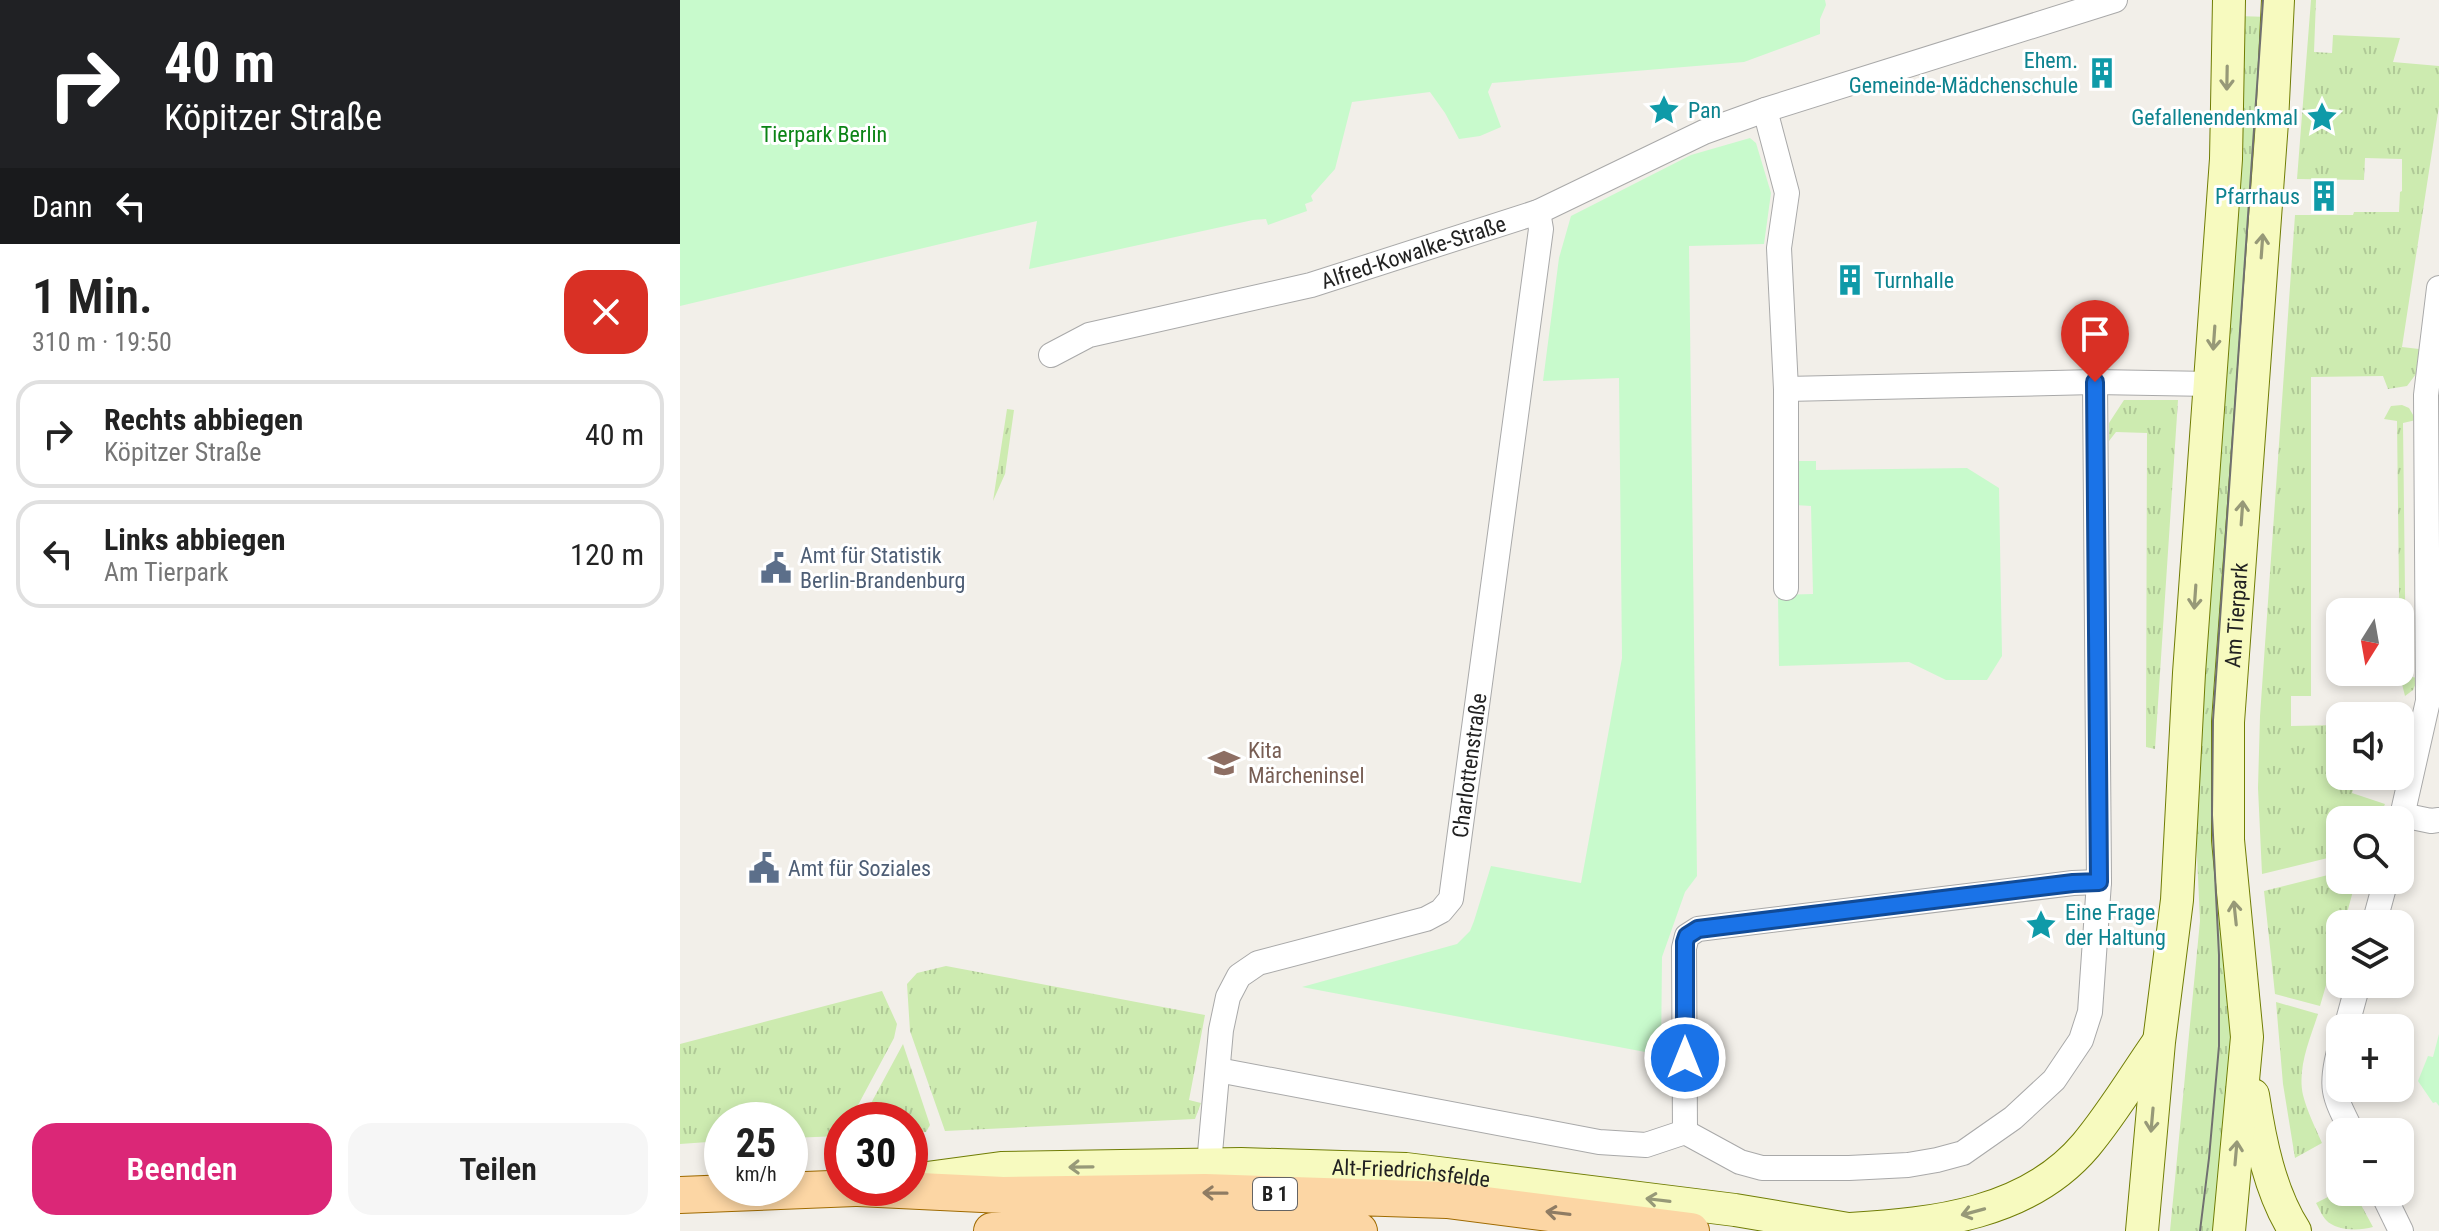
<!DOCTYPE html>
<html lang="de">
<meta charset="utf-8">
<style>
body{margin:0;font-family:"Roboto Condensed",sans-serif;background:#f6f6f6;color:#222;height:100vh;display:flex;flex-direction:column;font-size:30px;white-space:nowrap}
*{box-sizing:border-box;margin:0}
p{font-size:26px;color:#767676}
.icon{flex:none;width:44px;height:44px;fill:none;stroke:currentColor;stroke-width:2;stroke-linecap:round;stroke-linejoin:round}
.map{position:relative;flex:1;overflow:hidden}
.side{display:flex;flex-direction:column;background:#fff;width:680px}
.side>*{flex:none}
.top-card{background:#202124;color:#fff;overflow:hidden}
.needle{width:52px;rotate:191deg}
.controls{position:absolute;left:1646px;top:598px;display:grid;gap:16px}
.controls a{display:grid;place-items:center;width:88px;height:88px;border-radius:16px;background:#fff;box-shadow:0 4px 12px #0003;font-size:40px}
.speed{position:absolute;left:24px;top:1102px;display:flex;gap:16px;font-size:40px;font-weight:700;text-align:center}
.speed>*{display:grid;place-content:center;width:104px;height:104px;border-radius:50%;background:#fff;box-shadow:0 4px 12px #0003;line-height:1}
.speed small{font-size:20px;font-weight:400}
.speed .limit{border:12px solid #d22;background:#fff;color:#111}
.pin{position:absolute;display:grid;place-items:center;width:68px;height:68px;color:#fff;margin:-82px -34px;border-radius:50% 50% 50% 0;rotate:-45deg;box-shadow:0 0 8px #0007}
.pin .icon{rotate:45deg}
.me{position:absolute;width:88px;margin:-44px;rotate:0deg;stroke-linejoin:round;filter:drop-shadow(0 0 6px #0008)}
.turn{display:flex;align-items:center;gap:28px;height:168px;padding:0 32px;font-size:36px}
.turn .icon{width:104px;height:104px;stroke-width:2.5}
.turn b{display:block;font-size:56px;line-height:68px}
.then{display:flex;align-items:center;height:76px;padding:0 32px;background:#0003;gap:16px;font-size:30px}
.round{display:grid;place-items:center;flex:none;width:84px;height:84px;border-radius:24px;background:#f6f6f6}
.headline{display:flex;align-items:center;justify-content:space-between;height:136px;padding:0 32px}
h1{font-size:48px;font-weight:600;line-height:60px}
.cta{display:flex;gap:16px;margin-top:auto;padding:16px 32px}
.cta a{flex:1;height:92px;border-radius:24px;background:#db2777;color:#fff;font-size:32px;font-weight:600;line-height:92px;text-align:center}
.cta a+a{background:#f6f6f6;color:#222}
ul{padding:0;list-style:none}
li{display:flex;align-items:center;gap:24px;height:108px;margin:0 16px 12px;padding:0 16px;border:4px solid #e0e0e0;border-radius:24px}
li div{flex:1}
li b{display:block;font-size:30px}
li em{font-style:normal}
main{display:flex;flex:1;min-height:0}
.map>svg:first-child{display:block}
</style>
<main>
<section class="side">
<div class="top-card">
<div class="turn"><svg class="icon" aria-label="right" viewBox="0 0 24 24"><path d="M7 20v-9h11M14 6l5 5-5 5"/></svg><div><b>40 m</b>Köpitzer Straße</div></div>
<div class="then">Dann<svg class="icon" aria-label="left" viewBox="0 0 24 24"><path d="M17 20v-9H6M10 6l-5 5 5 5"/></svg></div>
</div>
<div class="headline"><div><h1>1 Min.</h1><p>310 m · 19:50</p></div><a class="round" style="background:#d93025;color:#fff"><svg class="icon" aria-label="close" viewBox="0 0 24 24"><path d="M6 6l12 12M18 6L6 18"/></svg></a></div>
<ul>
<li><svg class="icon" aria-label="right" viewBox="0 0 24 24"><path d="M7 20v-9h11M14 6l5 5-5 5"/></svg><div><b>Rechts abbiegen</b><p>Köpitzer Straße</p></div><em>40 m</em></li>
<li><svg class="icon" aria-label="left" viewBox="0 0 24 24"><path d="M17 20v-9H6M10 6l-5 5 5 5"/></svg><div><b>Links abbiegen</b><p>Am Tierpark</p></div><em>120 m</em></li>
</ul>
<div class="cta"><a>Beenden</a><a>Teilen</a></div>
</section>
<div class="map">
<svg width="1759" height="1231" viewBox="0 0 1759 1231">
<defs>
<pattern id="grass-tufts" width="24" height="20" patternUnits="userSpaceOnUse" patternTransform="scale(2)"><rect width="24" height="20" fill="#cdebb0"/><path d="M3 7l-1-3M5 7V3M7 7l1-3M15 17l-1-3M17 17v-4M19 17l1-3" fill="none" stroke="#b0c997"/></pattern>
</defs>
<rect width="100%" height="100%" fill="#f2efe9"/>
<path fill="url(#grass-tufts)" d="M1631 0H1636L1634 52 1652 53 1653 35 1720 38 1713 62 1759 66V106L1722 347 1739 349 1736 374 1727 386 1708 389 1703 376 1631 377V696H1611V726L1660 725V776H1677L1672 793 1705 804 1698 820H1660V855L1582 874 1578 788 1580 716 1615 215H1673L1674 212H1719L1720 192 1722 191V159L1685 158 1684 180 1617 179Z
M1559 16 1588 17 1563 365 1555 1018 1535 1231H1490L1520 921 1515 812Z
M1444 400H1498L1475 749 1466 747 1467 433 1436 432 1429 441V423Z
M1722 405 1729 408 1736 420 1723 423 1726 676 1738 678 1733 690 1725 696 1720 676 1717 421 1704 419 1711 406Z
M327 409 334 410 325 474 313 501Z
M1660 872V880H1676L1664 924H1660V937L1640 1006 1595 994 1584 891Z
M266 966 525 1015 509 1100 521 1103 515 1119 265 1131 230 1031 227 984 237 973Z
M202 991 217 1024 214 1038 170 1120H162L161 1136 110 1138V1120H42V1141L0 1144V1044Z
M1596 1002 1638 1014C1630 1039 1617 1068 1623 1095 1627 1111 1635 1127 1642 1143L1615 1158 1603 1084Z
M223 1044 250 1125 246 1132H230V1120H182Z
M1660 1191 1674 1192 1693 1227C1679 1231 1656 1231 1646 1220 1642 1216 1639 1208 1636 1203Z"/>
<path fill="#c8facc" d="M0 0H1145L1146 5 1140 19V34L1064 62 812 83 808 92 821 127 800 136 779 139 765 113 750 92 672 102 655 169 631 196 633 201 625 204 627 211 588 225 586 219 573 220 349 269 357 221 0 306Z
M1070 138 1076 143 1091 193 1084 244 1009 246 1017 876 1005 892 982 957 981 1055 622 987 777 944 790 931 794 921 811 866 901 883 942 658 939 378 863 381 879 258 891 216 1011 155Z
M1115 461H1136V470L1287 468 1319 488 1322 656 1307 680H1266L1229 662 1099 666 1098 595 1133 594 1131 506 1115 505Z
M1759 1034V1106L1756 1102 1753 1103 1738 1081 1748 1056 1753 1057Z"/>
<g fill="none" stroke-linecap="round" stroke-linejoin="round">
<defs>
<g id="minor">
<path d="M1085 110 1107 193 1099 248 1106 389V588"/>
<path id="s1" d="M371 355 409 335 631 285 858 212 1024 132 1085 110 1435 0"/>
<path d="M1106 389 1415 382 1531 384"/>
<path d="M1722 815 1751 821 1759 820"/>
<path d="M1720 825 1748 701 1746 395 1759 288"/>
<path d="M1694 924 1706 880"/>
<path d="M1666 1028 1678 984"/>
<path d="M1660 1048C1649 1088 1654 1096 1672 1132"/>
<path d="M538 1070 919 1142 966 1145 1005 1132 1060 1162 1082 1168H1169L1228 1165 1257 1160 1283 1153 1333 1118 1374 1080 1401 1040 1410 1012 1419 882 1415 382"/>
<path d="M1005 1132 1004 948 1007 936 1018 929 1393 883 1419 882"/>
<path id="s2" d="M529 1164 541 1030 548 997 559 976 578 963 746 919 761 911 771 899 861 229 858 212"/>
<path d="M1702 1192 1721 1231"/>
</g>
<g id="secondary">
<path d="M1573 1095C1580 1141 1590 1192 1615 1231"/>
<path id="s3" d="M232 1180 321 1168 561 1164 726 1169 1055 1210 1180 1231"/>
<path d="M1170 1229C1254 1224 1348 1214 1406 1145 1432 1114 1454 1077 1477 1044"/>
<path d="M1462 1231 1479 1042 1497 900 1509 673 1546 159 1549 0"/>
<path id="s4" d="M1549 1231 1567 1037 1548 840V722L1592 122 1598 0"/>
</g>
<path id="primary" d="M178 1188 323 1195 525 1192 767 1200 1011 1231
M0 1195 175 1188
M312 1231 503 1227 679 1231"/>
</defs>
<use href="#minor" stroke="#a9a9a9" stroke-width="26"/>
<use href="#secondary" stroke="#707d05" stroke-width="34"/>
<use href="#primary" stroke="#a06b00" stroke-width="38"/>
<use href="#minor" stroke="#fff" stroke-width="24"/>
<use href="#secondary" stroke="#f7fabf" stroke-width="32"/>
<use href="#primary" stroke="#fcd6a4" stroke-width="36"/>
<path stroke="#707070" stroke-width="2" d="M1520 1231 1529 1158 1539 1046V955L1532 815 1533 720 1583 0"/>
</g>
<defs><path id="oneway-shaft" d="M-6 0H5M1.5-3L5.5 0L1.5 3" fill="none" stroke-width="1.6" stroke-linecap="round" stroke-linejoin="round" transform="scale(2)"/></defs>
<g stroke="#979978">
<use href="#oneway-shaft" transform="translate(1547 78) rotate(91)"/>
<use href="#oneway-shaft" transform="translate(1582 246) rotate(-86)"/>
<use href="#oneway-shaft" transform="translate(1534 338) rotate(94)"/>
<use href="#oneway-shaft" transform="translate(1562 513) rotate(-86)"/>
<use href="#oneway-shaft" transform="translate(1515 597) rotate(94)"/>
<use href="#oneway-shaft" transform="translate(1555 913) rotate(-96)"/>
<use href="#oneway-shaft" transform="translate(1472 1120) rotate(95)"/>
<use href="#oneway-shaft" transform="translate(1556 1153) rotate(-85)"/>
<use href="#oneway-shaft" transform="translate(401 1167) rotate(179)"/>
<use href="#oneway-shaft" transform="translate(978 1200) rotate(-173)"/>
<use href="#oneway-shaft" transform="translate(1293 1212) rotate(165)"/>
</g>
<g stroke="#8f7c63">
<use href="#oneway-shaft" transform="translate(535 1193) rotate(-179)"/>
<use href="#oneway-shaft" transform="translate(878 1213) rotate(-173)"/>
</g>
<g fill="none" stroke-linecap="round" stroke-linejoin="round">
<defs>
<path id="route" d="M1005 1058V942L1007 936 1018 929 1393 883 1419 882 1415 382"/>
</defs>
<use href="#route" stroke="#114b97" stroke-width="20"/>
<use href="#route" stroke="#1a73e8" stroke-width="14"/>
</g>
<defs>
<symbol id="building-bare" viewBox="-9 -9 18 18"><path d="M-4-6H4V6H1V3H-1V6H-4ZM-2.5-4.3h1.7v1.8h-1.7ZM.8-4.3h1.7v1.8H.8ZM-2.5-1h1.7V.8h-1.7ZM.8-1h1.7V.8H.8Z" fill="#0f9aa8" stroke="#fff" stroke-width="2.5" paint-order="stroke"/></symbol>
<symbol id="sight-bare" viewBox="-9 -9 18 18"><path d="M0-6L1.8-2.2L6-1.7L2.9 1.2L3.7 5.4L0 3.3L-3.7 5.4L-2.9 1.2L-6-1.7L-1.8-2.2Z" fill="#0f9aa8" stroke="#fff" stroke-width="2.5" paint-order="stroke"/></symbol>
<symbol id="civic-bare" viewBox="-9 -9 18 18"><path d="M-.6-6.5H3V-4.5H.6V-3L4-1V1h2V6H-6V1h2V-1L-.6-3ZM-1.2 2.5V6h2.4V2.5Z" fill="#5c6f8a" stroke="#fff" stroke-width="2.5" paint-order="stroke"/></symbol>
<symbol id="school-bare" viewBox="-9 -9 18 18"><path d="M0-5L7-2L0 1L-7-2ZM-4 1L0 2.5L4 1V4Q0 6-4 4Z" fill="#8d6e63" stroke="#fff" stroke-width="2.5" paint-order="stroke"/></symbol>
</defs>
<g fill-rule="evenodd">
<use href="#building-bare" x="1400" y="51" width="44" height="44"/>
<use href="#sight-bare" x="962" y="88" width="44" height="44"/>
<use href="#sight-bare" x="1620" y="95" width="44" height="44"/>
<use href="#building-bare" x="1622" y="174" width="44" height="44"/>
<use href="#building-bare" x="1148" y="258" width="44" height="44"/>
<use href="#civic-bare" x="74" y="546" width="44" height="44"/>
<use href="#school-bare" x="522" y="741" width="44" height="44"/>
<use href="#civic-bare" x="62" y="846" width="44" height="44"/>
<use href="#sight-bare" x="1339" y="903" width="44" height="44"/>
</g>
<g text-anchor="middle" stroke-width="6" stroke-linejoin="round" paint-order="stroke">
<rect fill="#fff" stroke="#646464" stroke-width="2" x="573" y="1178" width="44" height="32" rx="6"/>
<g font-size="20" font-weight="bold" fill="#222">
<text x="595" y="1201">B 1</text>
</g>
<g font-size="22" fill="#0d838f" stroke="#fff" text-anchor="end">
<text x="1398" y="68">Ehem.<tspan x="1398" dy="25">Gemeinde-Mädchenschule</tspan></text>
<text x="1008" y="118" text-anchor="start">Pan</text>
<text x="1618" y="125">Gefallenendenkmal</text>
<text x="1620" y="204">Pfarrhaus</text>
<text x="1194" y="288" text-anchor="start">Turnhalle</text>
<text x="1385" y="920" text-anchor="start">Eine Frage<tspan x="1385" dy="25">der Haltung</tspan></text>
</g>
<g font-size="22" fill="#0c8416" stroke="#fff">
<text x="144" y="142">Tierpark Berlin</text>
</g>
<g font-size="22" fill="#222" stroke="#fff">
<text dy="8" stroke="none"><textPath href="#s1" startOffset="378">Alfred-Kowalke-Straße</textPath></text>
<text dy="8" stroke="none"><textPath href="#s4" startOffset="618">Am Tierpark</textPath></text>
<text dy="8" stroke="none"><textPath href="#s2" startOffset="556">Charlottenstraße</textPath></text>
<text dy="8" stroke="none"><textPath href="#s3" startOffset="500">Alt-Friedrichsfelde</textPath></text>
</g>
<g font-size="22" fill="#4e5e75" stroke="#fff" text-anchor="start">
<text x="120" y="563">Amt für Statistik<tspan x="120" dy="25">Berlin-Brandenburg</tspan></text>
<text x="108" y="876">Amt für Soziales</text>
</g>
<g font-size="22" fill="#785e54" stroke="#fff" text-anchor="start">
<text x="568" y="758">Kita<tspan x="568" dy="25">Märcheninsel</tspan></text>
</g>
</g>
</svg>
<div class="controls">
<a><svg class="needle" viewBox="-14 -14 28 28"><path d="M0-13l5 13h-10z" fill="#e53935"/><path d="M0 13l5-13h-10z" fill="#767676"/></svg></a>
<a><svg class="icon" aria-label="sound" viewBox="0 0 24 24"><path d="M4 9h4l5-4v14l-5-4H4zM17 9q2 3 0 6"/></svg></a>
<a><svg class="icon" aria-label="search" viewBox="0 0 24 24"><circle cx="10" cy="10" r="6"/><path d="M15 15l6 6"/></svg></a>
<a><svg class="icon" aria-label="layers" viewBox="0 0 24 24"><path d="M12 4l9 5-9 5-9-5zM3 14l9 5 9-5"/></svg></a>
<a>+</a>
<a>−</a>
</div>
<div class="speed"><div>25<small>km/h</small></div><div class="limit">30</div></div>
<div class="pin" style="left:1415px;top:382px;background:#d93025"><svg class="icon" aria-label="arrive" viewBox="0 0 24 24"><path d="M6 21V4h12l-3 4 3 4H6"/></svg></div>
<svg class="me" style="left:1005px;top:1058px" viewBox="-20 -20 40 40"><circle r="17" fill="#1a73e8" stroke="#fff" stroke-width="3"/><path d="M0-11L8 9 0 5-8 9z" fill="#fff"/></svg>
</div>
</main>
